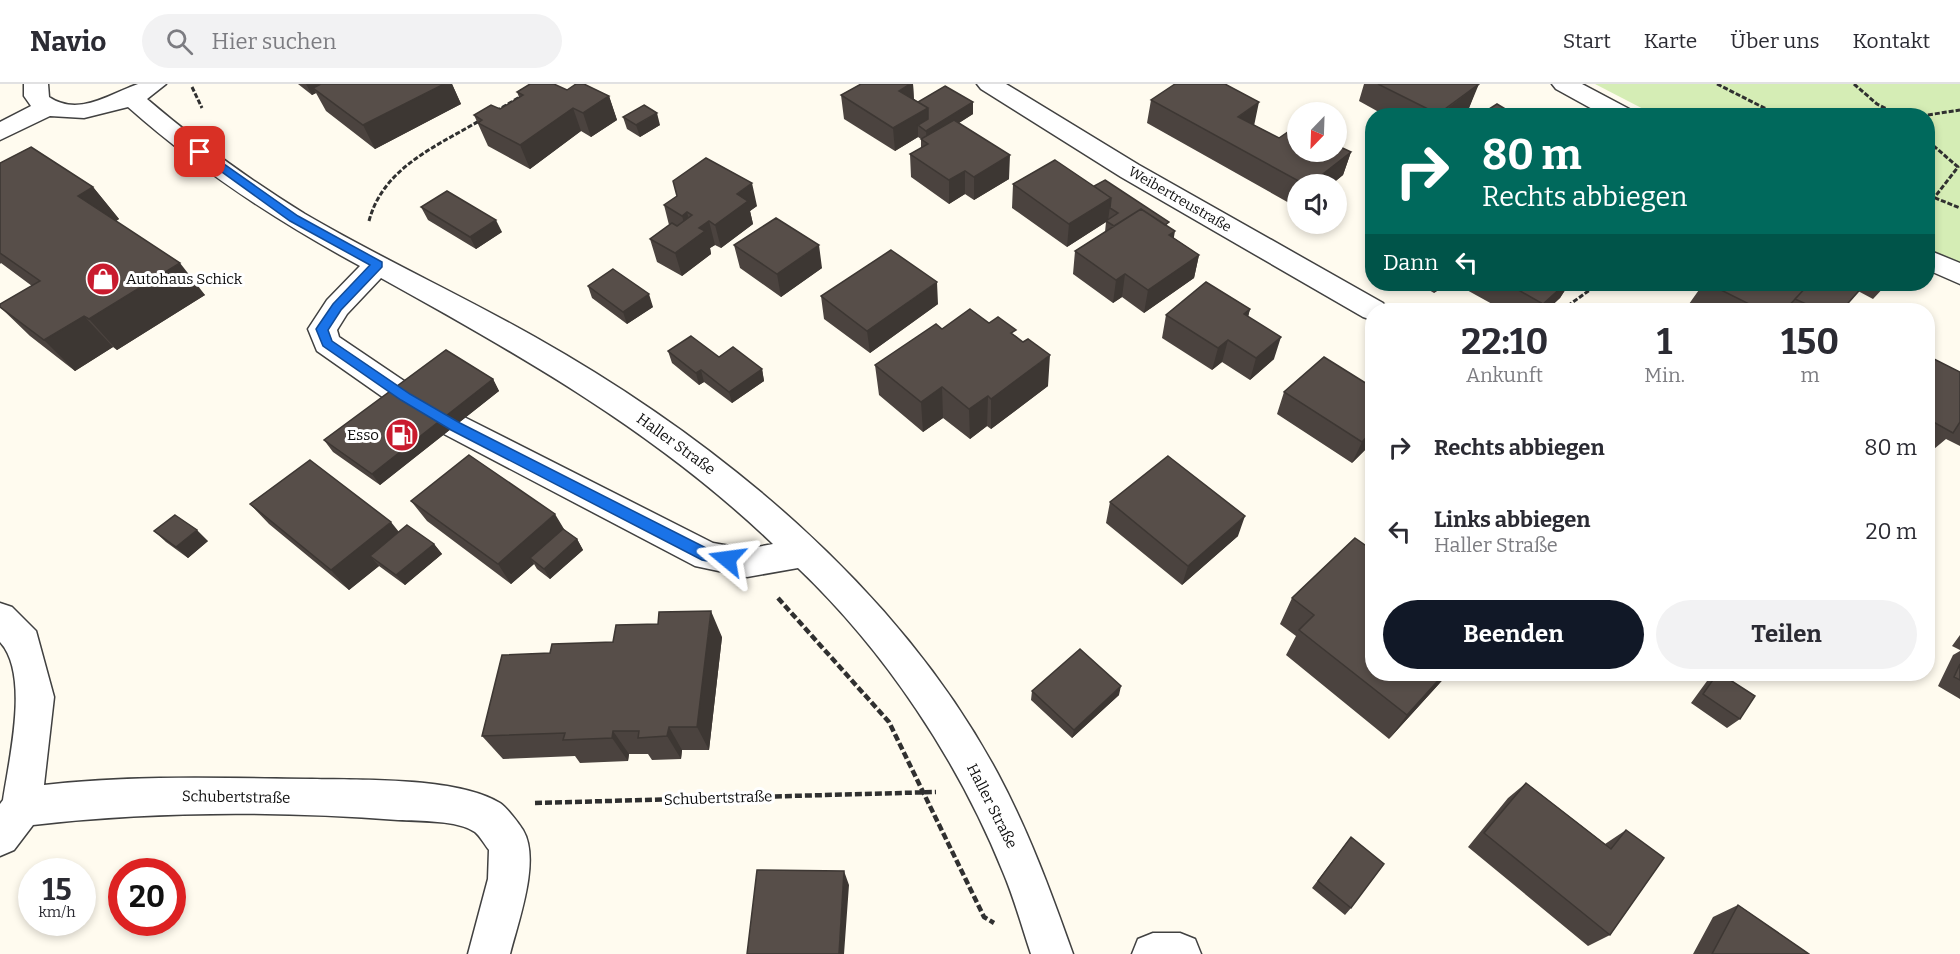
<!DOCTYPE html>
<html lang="de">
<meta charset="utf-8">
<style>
body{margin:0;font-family:Bitter,serif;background:#f2f2f3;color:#2b2b33;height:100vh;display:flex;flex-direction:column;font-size:22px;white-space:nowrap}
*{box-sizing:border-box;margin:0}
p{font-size:20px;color:#7c7c81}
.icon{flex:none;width:33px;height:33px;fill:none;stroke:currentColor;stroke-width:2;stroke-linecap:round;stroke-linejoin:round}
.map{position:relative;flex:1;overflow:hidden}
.sheet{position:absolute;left:1365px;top:219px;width:570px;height:378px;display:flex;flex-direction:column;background:#fff;border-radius:24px;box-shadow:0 3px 9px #0003}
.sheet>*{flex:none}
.banner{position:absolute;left:1365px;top:24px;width:570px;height:183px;border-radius:24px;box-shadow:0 3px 9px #0003;background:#00695c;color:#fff;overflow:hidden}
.needle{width:39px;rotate:203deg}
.tools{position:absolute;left:1287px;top:18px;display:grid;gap:12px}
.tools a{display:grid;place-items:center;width:60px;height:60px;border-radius:50%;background:#fff;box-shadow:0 3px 9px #0003;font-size:30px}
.speed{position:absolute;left:18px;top:774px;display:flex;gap:12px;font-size:30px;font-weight:700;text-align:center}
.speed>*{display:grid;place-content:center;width:78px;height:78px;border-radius:50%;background:#fff;box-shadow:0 3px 9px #0003;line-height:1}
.speed small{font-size:15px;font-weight:400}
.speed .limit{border:9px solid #d22;background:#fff;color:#111}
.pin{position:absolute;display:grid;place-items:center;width:51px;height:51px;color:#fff;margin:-26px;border-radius:12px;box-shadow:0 3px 9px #0006}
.me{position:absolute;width:66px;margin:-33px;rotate:286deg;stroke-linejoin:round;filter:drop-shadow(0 0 4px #0008)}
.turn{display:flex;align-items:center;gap:21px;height:126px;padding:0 18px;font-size:27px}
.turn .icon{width:78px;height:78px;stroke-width:2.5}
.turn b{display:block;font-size:42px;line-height:51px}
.then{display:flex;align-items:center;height:57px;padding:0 18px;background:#0003;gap:12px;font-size:22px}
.eta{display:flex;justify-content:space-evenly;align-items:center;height:102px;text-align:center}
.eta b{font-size:36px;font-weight:700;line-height:42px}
.primary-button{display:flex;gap:12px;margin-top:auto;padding:12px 18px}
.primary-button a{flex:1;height:69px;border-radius:36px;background:#111827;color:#fff;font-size:24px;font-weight:700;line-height:69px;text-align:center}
.primary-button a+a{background:#f2f2f3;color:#2b2b33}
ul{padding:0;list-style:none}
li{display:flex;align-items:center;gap:18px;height:84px;padding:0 18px}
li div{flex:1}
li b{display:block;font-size:22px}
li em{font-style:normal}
header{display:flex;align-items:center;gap:36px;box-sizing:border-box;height:84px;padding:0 30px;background:#fff;border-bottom:2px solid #e1e1e2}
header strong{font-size:28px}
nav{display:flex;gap:33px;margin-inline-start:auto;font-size:21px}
.search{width:420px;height:54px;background:#f2f2f3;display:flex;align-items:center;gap:15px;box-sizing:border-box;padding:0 21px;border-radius:33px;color:#7c7c81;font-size:22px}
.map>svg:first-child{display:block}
</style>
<header>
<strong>Navio</strong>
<div class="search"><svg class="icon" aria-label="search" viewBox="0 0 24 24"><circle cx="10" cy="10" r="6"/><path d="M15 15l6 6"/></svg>Hier suchen</div>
<nav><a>Start</a><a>Karte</a><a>Über uns</a><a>Kontakt</a></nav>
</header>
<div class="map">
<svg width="1960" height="870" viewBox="0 0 1960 870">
<rect width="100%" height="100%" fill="#fffbef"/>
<path fill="#d5edb5" d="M1595 0H1960V180L1928 165V32L1655 31Z"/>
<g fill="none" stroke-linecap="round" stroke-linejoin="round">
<defs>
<path id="minor" d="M24 0H48L49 13C79 33 109 10 138 0 145 0 158 0 166 0L147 15C196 57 250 96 305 130 380 174 459 210 535 253 716 355 898 503 998 690 1029 748 1051 808 1073 870H1031C1022 843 1014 814 1003 788 958 676 885 567 798 484L747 493 695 482 444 350 394 321 317 267 308 245 327 216 360 182C277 137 199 86 128 23L84 34 50 32 0 56V38L31 22 24 12ZM381 194C522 272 656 348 773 460L747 465 713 459 466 334 416 305 339 253 337 246 347 230Z
M977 0H1006L1139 81 1383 219 1387 226H1372V236L1363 233 1121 93 981 5Z
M1552 0H1582L1633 27 1636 32H1605L1556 5Z
M1928 166 1960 179V200L1928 186Z
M0 519 12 523 36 547 54 613 44 701C133 691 222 694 312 695 362 696 457 693 500 719 507 724 518 738 523 746 541 776 518 838 510 870H468L488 795 489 766C485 761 480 752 475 748 457 736 419 737 398 736 278 727 153 727 33 741L14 766 0 772V720L3 716C9 675 30 590 0 558Z
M1153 849H1180L1195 855 1201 870H1132L1138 855Z"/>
</defs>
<use href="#minor" stroke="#414141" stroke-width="3"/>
<path stroke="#303030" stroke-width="3" stroke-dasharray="5 2" stroke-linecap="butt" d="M1717 0 1780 32
M1854 0 1877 20 1900 32
M192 3 202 24
M496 27 520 13
M1921 32 1960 26
M1928 57 1958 83 1934 114
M1928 111 1960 124
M369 137C383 84 435 63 479 37
M1562 226 1598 200"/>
<path stroke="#303030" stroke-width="4.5" stroke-dasharray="7 3" stroke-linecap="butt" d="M778 514 889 638 984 833 994 839
M535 719 936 708"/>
<use href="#minor" fill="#fff" fill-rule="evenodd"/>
</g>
<path fill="#4b433f" d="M298 0H452L461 20 375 65 326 27 316 9 312 11Z
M861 0H913L914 15 918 18 973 30 959 39 1009 95 974 116 965 110 949 120 911 93 910 70 921 64V55L918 53 895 67 844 35 841 11Z
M1364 0H1478L1469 24 1459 32H1386L1359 17Z
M567 6 609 12 617 36 591 53 581 47 530 85 488 62 474 31 500 25 519 13 517 8Z
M1151 16 1254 41 1279 54 1351 68 1343 91 1332 100H1298V124L1147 39Z
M623 33 660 41 640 53 627 45Z
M0 79 93 103 119 135 116 137 205 211 117 266 113 263 75 287 30 252 0 223 32 202 1 179 0 180Z
M1013 100 1094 102 1168 143 1174 154 1199 171 1194 194 1144 229 1122 213 1113 219 1073 190 1075 167 1105 148 1106 138 1067 163 1012 124Z
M664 121 757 122 750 127 753 140 721 164 715 161 710 164 711 170 682 192 657 178 650 155 669 141Z
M421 123 502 148 476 165 428 136Z
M734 161 822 184 781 213 740 184Z
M1419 200H1447L1434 209Z
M1467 200H1569L1560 214 1547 226H1503L1465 205Z
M1694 200H1805L1808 201 1809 200H1887L1873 215 1858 207 1842 226H1700L1689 220 1701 203Z
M588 202 653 223 627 240 592 214Z
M821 212 938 220 870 269 824 235Z
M1250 225 1248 233 1274 275 1250 296 1222 278 1212 286 1162 254 1166 231Z
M989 239 1016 252 1048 302 991 345 987 342 970 355 943 334 923 348 879 311 875 281 942 245Z
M668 267 719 273 762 285 764 297 732 319 704 298 699 301 672 279Z
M1928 272 1960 288V362L1946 355 1928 370Z
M493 295 499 307 380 401 333 368 324 356Z
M1284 308 1372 359 1352 379 1277 330Z
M411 417 565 447 577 455 583 466 550 495 537 485 534 480 511 500 427 437Z
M1110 418 1238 452 1182 501 1106 439Z
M250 420 399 448 434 460 442 470 405 501 379 482 349 506 269 440Z
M154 447 208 457 188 474 166 458Z
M1355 454 1372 590H1448L1389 655 1286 571 1296 552 1280 540 1292 514Z
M1960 551V566L1952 562Z
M722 553 709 666H682L681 675 652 676 648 670H629L628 677 580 679 575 672 503 675 482 652 550 569 613 558Z
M1960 567V615L1938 602 1953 571Z
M1717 590H1721L1740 635 1727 644 1691 619 1707 597Z
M1032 607 1119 611 1072 654 1031 616Z
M1526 699 1605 760 1626 746 1610 851 1588 862 1468 763 1508 714Z
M1351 753V824L1345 831 1312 804Z
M1738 821 1809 870H1693L1713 833Z"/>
<path fill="#3d3733" d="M306 0H336L313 4 316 9 312 11Z
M444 0H452L461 20 375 65 363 41Z
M910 0H913L914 22 899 7Z
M1479 0 1469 24 1459 32H1438Z
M609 12 617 36 591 53 583 29Z
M973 18V30L927 59 926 47 918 41V53L895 67 893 44 928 24Z
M1259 18 1254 42 1238 33Z
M573 24 581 47 530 85 520 61Z
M657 29 660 41 640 53 636 41Z
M1351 68 1343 91 1332 100H1310Z
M1010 71 1009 95 974 116V93Z
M965 87V110L949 120V96Z
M752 99 757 122 750 127 753 140 721 164 715 141 737 110Z
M93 103 119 135 105 144 78 112Z
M1111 114 1108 137H1106V138L1067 163 1069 140Z
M687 128 693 152 689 155 682 132Z
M496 136 502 148 476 165 470 153Z
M709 137 715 161 710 164 711 170 682 192 675 169 699 144Z
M1175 147 1171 170 1169 151Z
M819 161 822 184 781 213 777 190Z
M1199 171 1194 194 1144 229 1148 206Z
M180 179 205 211 117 266 89 235Z
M1125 190 1122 213 1113 219 1116 196Z
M937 198 938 220 870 269 867 247Z
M1438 200H1447L1434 209Z
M1565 200H1569L1560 214 1547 226H1539L1543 220Z
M649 210 653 223 627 240 623 228Z
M1250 225 1244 248V230Z
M84 232 113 263 75 287 44 256Z
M1281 253 1274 275 1250 296 1256 274Z
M1228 256 1222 278 1212 286 1218 264Z
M1050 271 1048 302 991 345V315Z
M762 285 764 297 732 319 729 308Z
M701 286 704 298 699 301 696 289Z
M493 295 499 307 380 401 372 390Z
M942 303 943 334 923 348 921 318Z
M988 312 987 342 970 355 969 325Z
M1372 347V359L1352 379 1362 358Z
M555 430 567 450 530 474 534 480 511 500 498 480Z
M1245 432 1238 452 1182 501 1188 482Z
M391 438 407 458 370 472 379 482 349 506 331 486Z
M197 446 208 457 188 474 176 463Z
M577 455 583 466 550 495 544 485Z
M434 460 442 470 405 501 396 491Z
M711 527 722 553 709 666 697 643Z
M1444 590H1448L1389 655 1407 631Z
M1121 602 1119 611 1072 654 1074 646Z
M669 643 682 666 681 675 667 652Z
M613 647 629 670 628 677 612 654Z
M844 787 849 801 844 870H839Z"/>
<path fill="#574e49" stroke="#3d3733" stroke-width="1.5" d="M321 0H444L363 41 313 4Z
M530 0H554L567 6 576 0H584L609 12 583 29 573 24 520 61 478 39 482 36 474 31 491 21 500 25 523 11 517 8Z
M861 0H910L899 7 928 24 893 44 841 11Z
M1175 0H1225L1259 18 1238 33 1279 54 1298 41V68H1336V61L1351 68 1310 100H1304L1151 16Z
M1378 0H1479L1438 30Z
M945 2 973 18 926 47 918 41 928 35V24L918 18Z
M1497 20 1517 32H1478Z
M644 21 657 29 636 41 623 33Z
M954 36 1010 71 974 93 965 87 949 96 910 70 928 60 921 55Z
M31 63 93 103 78 112 180 179 89 235 84 232 44 256 0 223V220L40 197 0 169V79Z
M706 74 752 99 737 110 748 117 715 141 709 137 699 144 705 147 675 169 650 155 672 139 677 142 692 131 687 128 682 132 664 121 677 112 673 97Z
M1055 76 1111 114 1069 140 1013 100Z
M1105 96 1169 138 1165 141 1141 125 1114 142 1106 137 1118 129 1110 124 1111 114 1094 102Z
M447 107 496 136 470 153 421 123Z
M1141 125 1175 147 1169 151 1199 171 1148 206 1125 190 1116 196 1075 167Z
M776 134 819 161 777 190 734 161Z
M891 166 937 198 867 247 821 212Z
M613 185 649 210 623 228 588 202Z
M1206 198 1250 225 1244 230 1281 253 1256 274 1228 256 1218 264 1166 231Z
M1508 200H1565L1543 220Z
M1709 200H1805L1808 201 1785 226H1761Z
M1809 200H1865L1842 226H1819L1795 215Z
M1878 200H1887L1884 202Z
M970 225 989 239 998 233 1016 246 1011 249 1023 258 1028 255 1050 271 991 315 988 312 969 325 942 303 921 318 875 281 936 240 942 245Z
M691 252 719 273 733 263 762 285 729 308 701 286 696 289 668 267Z
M446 266 493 295 372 390 324 356Z
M1928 272 1960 288V338L1953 349 1928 335Z
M1324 273 1372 303V347L1362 358 1284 308Z
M469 371 555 430 498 480 411 417Z
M1168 372 1245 432 1188 482 1110 418Z
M310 376 391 438 331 486 250 420Z
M175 431 197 446 176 463 154 447Z
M407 441 434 460 396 491 370 472Z
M563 445 577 455 544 485 530 474Z
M1355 454 1372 466V590H1444L1407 631 1299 546 1314 531 1292 514Z
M711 527 697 643H669L667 652 638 654 639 647H613L612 654 563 656 565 649 482 652 502 571 550 569 552 560 613 558 616 541 658 540 659 528Z
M1080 565 1121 602 1074 646 1032 607Z
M1960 580V596L1954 593Z
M1717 590H1721L1755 612 1740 635 1703 610Z
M1526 699 1611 765 1626 746 1664 774 1610 851 1484 749Z
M1351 753 1384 780 1351 824 1318 797Z
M757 786 844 787 839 870H747Z
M1738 821 1809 870H1712Z"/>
<path fill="#1a73e8" stroke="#114b97" stroke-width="1.5" d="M197 66H204L298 132 382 178V183L341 226 328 246 332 257 410 310 460 339 710 466 732 471V480L727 481 702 476 451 346 401 316 323 262 316 245 318 242 333 220 370 181 290 137 197 70Z"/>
<defs>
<symbol id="shop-disc" viewBox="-11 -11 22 22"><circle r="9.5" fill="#c91b2e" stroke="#fff"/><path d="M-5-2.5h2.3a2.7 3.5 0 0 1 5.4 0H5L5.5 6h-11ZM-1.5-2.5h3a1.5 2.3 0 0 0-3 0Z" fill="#fff"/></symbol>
<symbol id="fuel-disc" viewBox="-11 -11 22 22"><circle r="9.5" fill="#c91b2e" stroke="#fff"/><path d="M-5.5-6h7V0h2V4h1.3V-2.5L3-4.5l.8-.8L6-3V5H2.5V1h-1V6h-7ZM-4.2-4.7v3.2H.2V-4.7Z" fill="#fff"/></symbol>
</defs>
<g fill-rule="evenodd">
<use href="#shop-disc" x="84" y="176" width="38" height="38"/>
<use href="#fuel-disc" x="383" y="332" width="38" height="38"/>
</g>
<g text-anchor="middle" stroke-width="6" stroke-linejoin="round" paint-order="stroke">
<g font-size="14" fill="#0e0e0e" stroke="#fff">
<text transform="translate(1180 115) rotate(30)" y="5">Weibertreustraße</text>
</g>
<g font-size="15" fill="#0e0e0e" stroke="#fff" text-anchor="start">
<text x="126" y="200">Autohaus Schick</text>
<text x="379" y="356" text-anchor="end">Esso</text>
</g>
<g font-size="15" fill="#0e0e0e" stroke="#fff">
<text transform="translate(676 360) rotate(36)" y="5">Haller Straße</text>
<text transform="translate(236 713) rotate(1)" y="5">Schubertstraße</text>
<text transform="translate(718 714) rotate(-2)" y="5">Schubertstraße</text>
<text transform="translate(992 722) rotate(63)" y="5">Haller Straße</text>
</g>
</g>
</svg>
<div class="tools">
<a><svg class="needle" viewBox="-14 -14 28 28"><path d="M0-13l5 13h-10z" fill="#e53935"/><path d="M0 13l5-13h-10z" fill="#7c7c81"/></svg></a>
<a><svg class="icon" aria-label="sound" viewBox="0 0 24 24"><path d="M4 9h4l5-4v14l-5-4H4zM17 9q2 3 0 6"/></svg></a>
</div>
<div class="speed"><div>15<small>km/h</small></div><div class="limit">20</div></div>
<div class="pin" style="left:200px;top:68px;background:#d93025"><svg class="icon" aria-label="arrive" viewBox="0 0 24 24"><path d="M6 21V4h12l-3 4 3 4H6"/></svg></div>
<svg class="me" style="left:727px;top:475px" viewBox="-20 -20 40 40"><path d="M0-17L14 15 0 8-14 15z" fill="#1a73e8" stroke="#fff" stroke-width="4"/></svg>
<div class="banner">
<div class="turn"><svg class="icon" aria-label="right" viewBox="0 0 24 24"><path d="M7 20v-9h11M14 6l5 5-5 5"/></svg><div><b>80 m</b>Rechts abbiegen</div></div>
<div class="then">Dann<svg class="icon" aria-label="left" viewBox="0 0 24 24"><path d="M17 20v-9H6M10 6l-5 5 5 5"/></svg></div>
</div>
<section class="sheet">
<div class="eta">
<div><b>22:10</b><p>Ankunft</p></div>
<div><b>1</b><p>Min.</p></div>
<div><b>150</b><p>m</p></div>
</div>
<ul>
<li><svg class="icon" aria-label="right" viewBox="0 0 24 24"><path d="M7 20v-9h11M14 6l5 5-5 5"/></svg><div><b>Rechts abbiegen</b></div><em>80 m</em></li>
<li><svg class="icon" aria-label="left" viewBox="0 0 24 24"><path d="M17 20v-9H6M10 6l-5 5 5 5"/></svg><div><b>Links abbiegen</b><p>Haller Straße</p></div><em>20 m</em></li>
</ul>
<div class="primary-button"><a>Beenden</a><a>Teilen</a></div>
</section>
</div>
